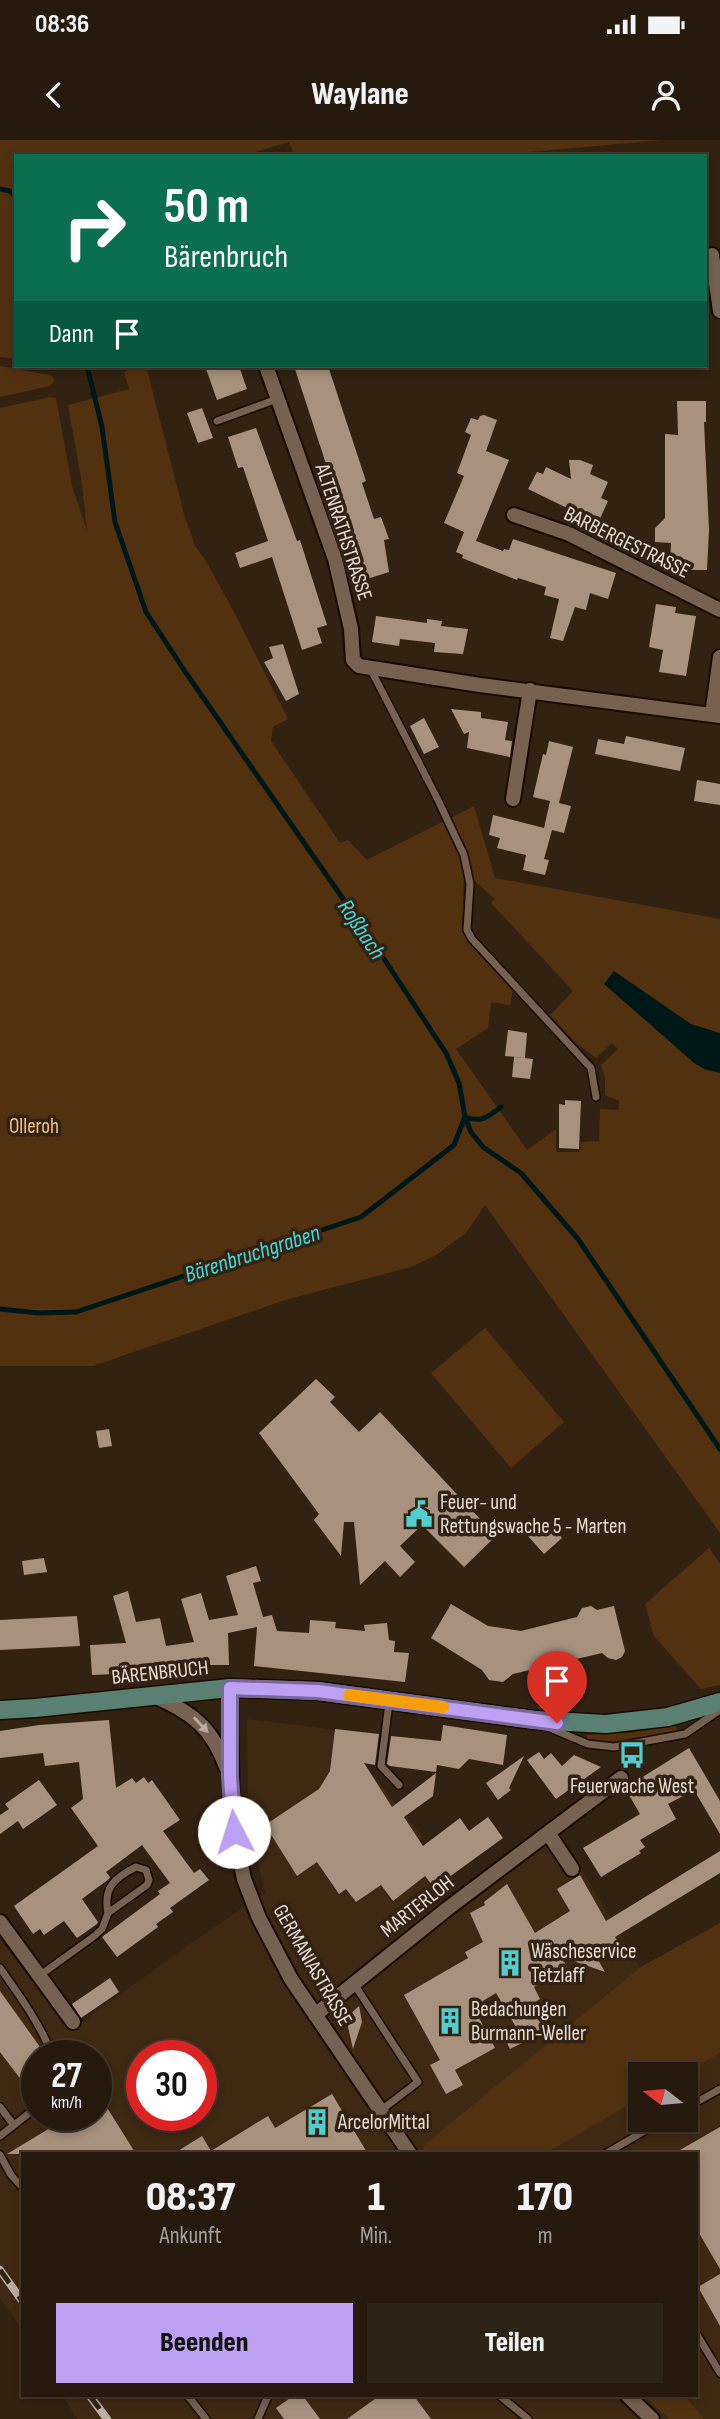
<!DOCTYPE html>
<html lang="de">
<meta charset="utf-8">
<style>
body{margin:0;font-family:"Sofia Sans Condensed",sans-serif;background:#2e2317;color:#f1f3f6;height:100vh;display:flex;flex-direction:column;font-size:26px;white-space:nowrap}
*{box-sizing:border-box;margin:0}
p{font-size:23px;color:#a4a19e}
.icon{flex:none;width:38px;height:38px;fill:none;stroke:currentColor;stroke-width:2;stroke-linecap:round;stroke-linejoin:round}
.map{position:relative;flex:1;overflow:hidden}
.drawer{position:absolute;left:21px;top:2012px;width:677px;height:245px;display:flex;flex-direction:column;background:#261a0e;border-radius:0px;box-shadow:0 4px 10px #0003,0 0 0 2px #42382e}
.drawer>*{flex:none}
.guide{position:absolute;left:14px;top:14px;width:693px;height:214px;border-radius:0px;box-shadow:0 4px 10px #0003,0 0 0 2px #42382e;background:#0b6e4f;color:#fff;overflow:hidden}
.needle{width:46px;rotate:286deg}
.fabs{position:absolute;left:628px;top:1922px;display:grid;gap:14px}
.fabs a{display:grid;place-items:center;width:70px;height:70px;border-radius:0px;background:#261a0e;box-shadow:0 4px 10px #0003,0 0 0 2px #42382e;font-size:35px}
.speed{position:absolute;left:21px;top:1900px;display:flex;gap:14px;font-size:35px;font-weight:700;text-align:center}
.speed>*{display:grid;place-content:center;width:91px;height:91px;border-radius:50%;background:#261a0e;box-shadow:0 4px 10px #0003,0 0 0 2px #42382e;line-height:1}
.speed small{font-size:18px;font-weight:400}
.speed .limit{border:10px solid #d22;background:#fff;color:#111}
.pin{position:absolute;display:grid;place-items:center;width:60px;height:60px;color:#fff;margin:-72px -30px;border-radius:50% 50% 50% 0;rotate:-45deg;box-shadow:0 0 7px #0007}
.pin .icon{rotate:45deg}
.me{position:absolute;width:77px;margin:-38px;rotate:355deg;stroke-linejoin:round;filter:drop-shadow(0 0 5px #0008)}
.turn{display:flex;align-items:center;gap:24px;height:147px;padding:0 35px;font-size:32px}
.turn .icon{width:91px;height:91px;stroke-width:2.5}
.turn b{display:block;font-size:49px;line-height:60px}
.then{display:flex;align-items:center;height:66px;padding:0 35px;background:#0003;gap:14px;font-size:26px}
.eta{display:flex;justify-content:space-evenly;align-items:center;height:119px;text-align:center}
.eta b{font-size:42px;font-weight:800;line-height:49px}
.action{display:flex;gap:14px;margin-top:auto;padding:14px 35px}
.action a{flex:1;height:80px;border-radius:0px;background:#bca0f2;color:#111;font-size:28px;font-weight:800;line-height:80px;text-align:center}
.action a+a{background:#2e2317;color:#f1f3f6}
.status{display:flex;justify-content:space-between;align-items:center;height:49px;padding:0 35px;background:#261a0e;direction:ltr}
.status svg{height:19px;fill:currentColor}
header{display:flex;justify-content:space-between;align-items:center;height:91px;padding:0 35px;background:#261a0e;font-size:32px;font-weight:800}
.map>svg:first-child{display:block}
</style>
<div class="status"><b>08:36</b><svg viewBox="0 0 49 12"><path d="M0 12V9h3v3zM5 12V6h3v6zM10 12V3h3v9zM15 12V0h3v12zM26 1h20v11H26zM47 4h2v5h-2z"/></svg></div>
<header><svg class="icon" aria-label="back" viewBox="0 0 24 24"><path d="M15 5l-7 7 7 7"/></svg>Waylane<svg class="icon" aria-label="person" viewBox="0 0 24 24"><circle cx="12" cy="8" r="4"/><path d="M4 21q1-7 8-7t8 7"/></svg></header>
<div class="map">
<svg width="720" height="2279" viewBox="0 0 720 2279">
<rect width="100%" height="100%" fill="#322212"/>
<path fill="#3e2913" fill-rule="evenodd" d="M247 1579 371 1594 366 1627 423 1697 406 1710 447 1768 558 1690 697 1924 720 1913V2279H77L63 2256H696V2014H23V2191L0 2158V1800L71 1890 194 1801 265 1753 248 1679ZM37 1916H96V1976H37ZM142 1916H201V1976H142ZM640 1934H686V1979H640Z"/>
<path fill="#52320e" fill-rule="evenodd" d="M0 0H662L487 16H295L289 2 241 16H16V219L0 217Z
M0 226 49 235 52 236 54 241 50 246 0 257Z
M137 226H146L184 374 195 406 206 421 234 472 288 579 273 587 271 601 340 703 348 700 367 720 474 666 495 738 720 779V1393L485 1065 466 1093 436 1115 411 1127 285 1160 93 1226H0V268L50 257 56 258 72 346 87 391 82 344 68 265 129 249 124 232ZM464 732 495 759 491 763 573 851 550 875 576 903 596 918 612 903 618 909 601 925 605 938V955L619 961V970L600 969 599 1001 581 1002 580 1012H556V989L527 1010 456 909 488 888 491 862 510 865 513 851 468 802 462 788Z
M485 1188 564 1282 511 1328 431 1233Z
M709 1408 720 1424V1545L701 1549 654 1496 645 1464Z
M676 1586 677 1591C649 1598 616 1607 587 1598V1595L629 1593Z
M720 1783V1913L682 1934H640V1958L544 2014H424L423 2006 641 1827Z
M644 2256H685L704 2279H669Z"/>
<path fill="#001718" d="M614 831 691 884 720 893V933L704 929 694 923 604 844Z"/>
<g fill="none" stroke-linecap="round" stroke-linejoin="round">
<path stroke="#001718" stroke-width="5" d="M0 49 10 51 16 57
M87 226 102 287 115 382 146 472 186 533 371 799 446 913 459 943 465 977 471 992 483 1007 521 1033 578 1099 720 1309
M465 977C482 983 487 977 501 967
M0 1169 38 1173 76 1172 361 1077 454 1005 465 977"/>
</g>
<path fill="#a6927e" d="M205 226H239L247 249 217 260Z
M294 226H328L366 341 362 343 374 379 381 377 389 399 384 400 389 432 364 440Z
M677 261H706V282H704L709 390 707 430H678V425H670L671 403 655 402V388L665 378V294L678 295Z
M202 268 213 298 198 303 187 273Z
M484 275 497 280 486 311 509 320 476 401 503 411 504 409 509 410 513 399 616 433 608 459 590 453 586 470 575 467 563 501 550 498 559 459 544 455 546 447 518 438 517 440 462 418 463 415 456 412 464 392 444 383 464 336 457 333 471 295 465 292 471 278 478 280 480 276Z
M256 288 297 401 300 400 327 485 317 488 322 503 302 510 272 417 240 428 235 413 268 401 243 327 238 328 228 297Z
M569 320H580L593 325 590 334 608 342 601 358 608 361 598 383 528 349 537 332 543 334 546 327 571 339Z
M656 464 676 467 675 473 696 476 686 536 659 532 663 510 649 507Z
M376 476 427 483V479L442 481 441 486 468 489 463 514 434 512 435 503 400 499 399 506 372 502Z
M283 504 299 554 286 561 264 522 273 518 269 507Z
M451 569 481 572V578L508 582 505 600 512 601 510 617 467 608 469 592 464 594Z
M424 578 439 607 424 614 410 586Z
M626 596 685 608 680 631 595 614 598 599 624 604Z
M549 601 573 607 559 663 571 666 564 693 552 690 544 719 549 720 545 735 523 730 526 715 497 708 500 698 489 695 493 675 544 688 550 661 533 657 543 614 546 615Z
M697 640 720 644V665L694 661Z
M508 890 527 893 525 918 505 916Z
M514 917 533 919 530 939 512 937Z
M565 960 581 961 579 1009 559 1008V964L565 965Z
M316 1239 335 1257 330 1262 359 1292 380 1272 496 1396 464 1427 422 1385 400 1406 415 1422 400 1437 385 1421 360 1445 354 1382H344L341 1416 314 1380 319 1374 259 1293Z
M109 1289 112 1306 99 1308 96 1291Z
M547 1380 562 1398 544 1414 528 1396Z
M44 1418 47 1432 24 1435 22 1421Z
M256 1426 261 1441 253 1443 263 1477 272 1475 277 1491 309 1493 310 1480 336 1482 335 1488 365 1491 364 1485 387 1483 389 1500 395 1501 394 1512 409 1513 405 1542 254 1526 257 1487 228 1493 229 1525H196L138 1535V1533L92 1535 90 1505 126 1503 113 1456 128 1451 136 1482 160 1478 166 1506 194 1502 181 1459 201 1453 209 1480 238 1475 226 1436Z
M451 1464 488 1486 521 1491 577 1477 582 1468 591 1466 597 1470 614 1466 625 1511 622 1517 616 1520 608 1518 602 1513 513 1534 503 1542 489 1540 482 1530 431 1498Z
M77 1476 80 1506 0 1510V1480Z
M109 1580 116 1648 132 1638 136 1643 144 1637 148 1643 152 1640 180 1680 163 1691 194 1733 200 1729 209 1740 170 1768 173 1772 156 1784 158 1787 117 1817 102 1797 160 1754 158 1751 170 1743 142 1705 106 1732 110 1737 109 1739 82 1759 98 1782 97 1784 77 1798 64 1781 44 1795 40 1789 33 1794 14 1766 98 1706 71 1668 83 1659 79 1622 45 1626 43 1613 0 1618V1591L39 1585Z
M443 1585 507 1595 503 1625 469 1619 459 1629 437 1625 436 1632 390 1626 387 1624 391 1596 441 1601Z
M335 1589 379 1594 375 1625 364 1623 392 1667 436 1633 433 1656 404 1677 423 1706 460 1678 469 1691 488 1677 503 1698 434 1748 425 1736 393 1761 381 1745 356 1762 346 1749 339 1754 317 1722 297 1736 265 1685 319 1649 330 1631Z
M689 1608 720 1661V1694L694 1650 668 1664 676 1679 640 1700 645 1707 639 1711 641 1713 601 1737 583 1708 640 1674 625 1648Z
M539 1612 544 1619 551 1613 562 1626 574 1615 601 1627 556 1659 527 1620Z
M524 1616 509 1648 511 1650 498 1660 486 1643Z
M39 1640 57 1665 23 1689 18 1681 0 1694V1675L9 1669 5 1664Z
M720 1711V1733L615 1797 620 1805 597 1818 605 1832 562 1817 567 1827 534 1847 540 1859 535 1862 548 1885 523 1899 496 1853 473 1867 495 1908 455 1930 463 1945 446 1954 430 1925 440 1920 404 1855 468 1818 465 1812 483 1802 470 1773 485 1765 484 1762 507 1744 535 1793 570 1771 557 1749 580 1735 606 1781Z
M110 1838 119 1852 81 1878 72 1864Z
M0 1851 45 1914 37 1916V1931L22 1941 0 1912Z
M359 1866 362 1882 353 1909 346 1878Z
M516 1888 524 1902 510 1909 503 1895Z
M96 1950 136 2014H7L70 1976H96Z
M332 1954 368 2014H173L202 1996 211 2011 268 1976 275 1988Z
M720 1987V2129L696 2088V2014H673Z
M720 2134V2186L698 2147Z
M293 2256H303L320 2279H284L276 2268Z
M379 2256H414L431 2279H347Z"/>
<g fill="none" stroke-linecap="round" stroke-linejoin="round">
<defs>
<path id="lane" d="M217 281 277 259
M371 530 437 658 464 715 470 744 467 790 472 799 591 928 596 957
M389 1563 381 1626 399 1645
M545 1586 588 1604 614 1607 685 1594 720 1570
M136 1727 146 1730 149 1740 147 1745 108 1773C103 1748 114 1738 136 1727Z
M0 1828C20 1856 40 1884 53 1916
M39 1836 93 1797 102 1789 108 1773
M354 1844 418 1942 380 1971
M0 1967 13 1984
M686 1968 720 1949
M0 1996 37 1967
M605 2014 665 1979
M0 2015 11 2035 23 2048
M696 2193 720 2233
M188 2256 206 2279
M500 2256 528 2279
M258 2279 268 2256"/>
<path id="street" d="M712 115 720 171
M266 226 335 419 351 489 353 520 359 526 480 545 720 576
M514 375 569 394 720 470
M712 575 720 517
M513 659 530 550
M230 1548 232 1680 244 1739 259 1778 291 1839 410 2014
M154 1556C191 1572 212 1587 226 1627
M548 1693 572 1729
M0 1782 73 1882
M315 1875 447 1769 621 1638
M628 2256 652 2279"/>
<path id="secondary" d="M0 1570 35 1568 230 1548 318 1551 534 1580 606 1584 668 1577 720 1562"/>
</defs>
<use href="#lane" stroke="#1a0b00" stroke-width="10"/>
<use href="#street" stroke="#1a0b00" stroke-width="18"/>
<use href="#secondary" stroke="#1a0b00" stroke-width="21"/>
<use href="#lane" stroke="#756250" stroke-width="7"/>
<use href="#street" stroke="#756250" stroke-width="14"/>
<use href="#secondary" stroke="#5a8074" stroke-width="18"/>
<defs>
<path id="rail" d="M0 2130 23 2162
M90 2256 107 2279"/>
</defs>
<use href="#rail" stroke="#baaea2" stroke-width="8"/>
<use href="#rail" stroke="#322212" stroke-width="5" stroke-dasharray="16" stroke-linecap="butt"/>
</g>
<defs><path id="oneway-solid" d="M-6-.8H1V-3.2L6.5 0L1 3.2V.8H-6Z" transform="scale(1.75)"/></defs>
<use fill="#bbac9f" href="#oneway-solid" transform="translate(201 1585) rotate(47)"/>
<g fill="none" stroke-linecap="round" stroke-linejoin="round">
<defs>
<path id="route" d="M234 1692 230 1637V1548L318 1551 557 1583"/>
</defs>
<use href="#route" stroke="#7a689d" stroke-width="18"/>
<use href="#route" stroke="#bca0f2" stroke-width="12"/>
<path stroke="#f59e0b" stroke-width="12" d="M349 1555 443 1567"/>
</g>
<defs>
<symbol id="civic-bare" viewBox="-9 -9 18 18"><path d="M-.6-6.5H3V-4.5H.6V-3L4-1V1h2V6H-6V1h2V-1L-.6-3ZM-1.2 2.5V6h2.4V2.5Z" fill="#52cdce" stroke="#322212" stroke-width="2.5" paint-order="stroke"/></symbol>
<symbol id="bus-bare" viewBox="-9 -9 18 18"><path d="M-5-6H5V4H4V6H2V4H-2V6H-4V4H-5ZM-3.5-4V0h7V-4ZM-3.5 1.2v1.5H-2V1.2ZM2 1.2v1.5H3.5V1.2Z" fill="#52cdce" stroke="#322212" stroke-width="2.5" paint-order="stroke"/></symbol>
<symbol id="building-bare" viewBox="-9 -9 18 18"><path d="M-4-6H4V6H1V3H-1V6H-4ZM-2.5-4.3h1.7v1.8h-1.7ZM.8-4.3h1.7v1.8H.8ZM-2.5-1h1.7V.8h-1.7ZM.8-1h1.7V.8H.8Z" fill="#52cdce" stroke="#322212" stroke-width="2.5" paint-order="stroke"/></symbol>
</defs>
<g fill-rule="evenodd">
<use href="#civic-bare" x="400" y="1355" width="38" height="38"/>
<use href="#bus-bare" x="613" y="1596" width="38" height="38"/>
<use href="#building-bare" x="491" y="1804" width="38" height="38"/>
<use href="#building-bare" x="431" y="1862" width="38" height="38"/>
<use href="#building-bare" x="298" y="1963" width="38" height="38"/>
</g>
<g text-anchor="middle" stroke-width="7" stroke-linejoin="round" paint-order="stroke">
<g font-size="21" fill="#e9ded3" stroke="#322212">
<text transform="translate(344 392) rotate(72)" y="7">ALTENRATHSTRASSE</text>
<text transform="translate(627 402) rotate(26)" y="7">BARBERGESTRASSE</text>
<text transform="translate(160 1532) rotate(-6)" y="7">BÄRENBRUCH</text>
<text transform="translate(417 1766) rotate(-38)" y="7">MARTERLOH</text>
<text transform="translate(313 1825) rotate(60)" y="7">GERMANIASTRASSE</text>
</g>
<g font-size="21" fill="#fac189" stroke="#322212">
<text x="34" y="993">Olleroh</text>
</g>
<g font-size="21" fill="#e9ded3" stroke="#322212" text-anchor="start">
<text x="440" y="1369">Feuer- und<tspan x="440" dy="24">Rettungswache 5 - Marten</tspan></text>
<text x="632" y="1653" text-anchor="middle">Feuerwache West</text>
<text x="531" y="1818">Wäscheservice<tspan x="531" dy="24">Tetzlaff</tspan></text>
<text x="471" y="1876">Bedachungen<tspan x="471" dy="24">Burmann-Weller</tspan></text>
<text x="338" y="1989">ArcelorMittal</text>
</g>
<g font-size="23" font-style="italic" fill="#45d9da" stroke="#322212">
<text transform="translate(362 789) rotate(56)" y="8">Roßbach</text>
<text transform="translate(252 1113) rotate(-18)" y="8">Bärenbruchgraben</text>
</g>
</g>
</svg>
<div class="fabs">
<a><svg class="needle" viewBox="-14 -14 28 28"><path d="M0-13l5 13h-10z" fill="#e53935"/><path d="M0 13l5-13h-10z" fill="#a4a19e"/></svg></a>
</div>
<div class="speed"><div>27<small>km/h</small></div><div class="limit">30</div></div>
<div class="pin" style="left:557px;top:1583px;background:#d93025"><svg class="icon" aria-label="arrive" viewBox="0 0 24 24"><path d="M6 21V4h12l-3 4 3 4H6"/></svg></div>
<svg class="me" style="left:234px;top:1692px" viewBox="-20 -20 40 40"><circle r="19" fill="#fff"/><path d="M0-13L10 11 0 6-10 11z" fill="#bca0f2"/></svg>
<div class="guide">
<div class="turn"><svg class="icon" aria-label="right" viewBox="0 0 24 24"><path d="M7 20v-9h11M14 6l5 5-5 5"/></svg><div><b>50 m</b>Bärenbruch</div></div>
<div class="then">Dann<svg class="icon" aria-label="arrive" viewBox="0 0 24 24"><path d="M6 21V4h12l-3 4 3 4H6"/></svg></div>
</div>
<section class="drawer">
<div class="eta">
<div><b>08:37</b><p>Ankunft</p></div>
<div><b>1</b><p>Min.</p></div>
<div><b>170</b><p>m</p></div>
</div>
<div class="action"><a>Beenden</a><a>Teilen</a></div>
</section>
</div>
